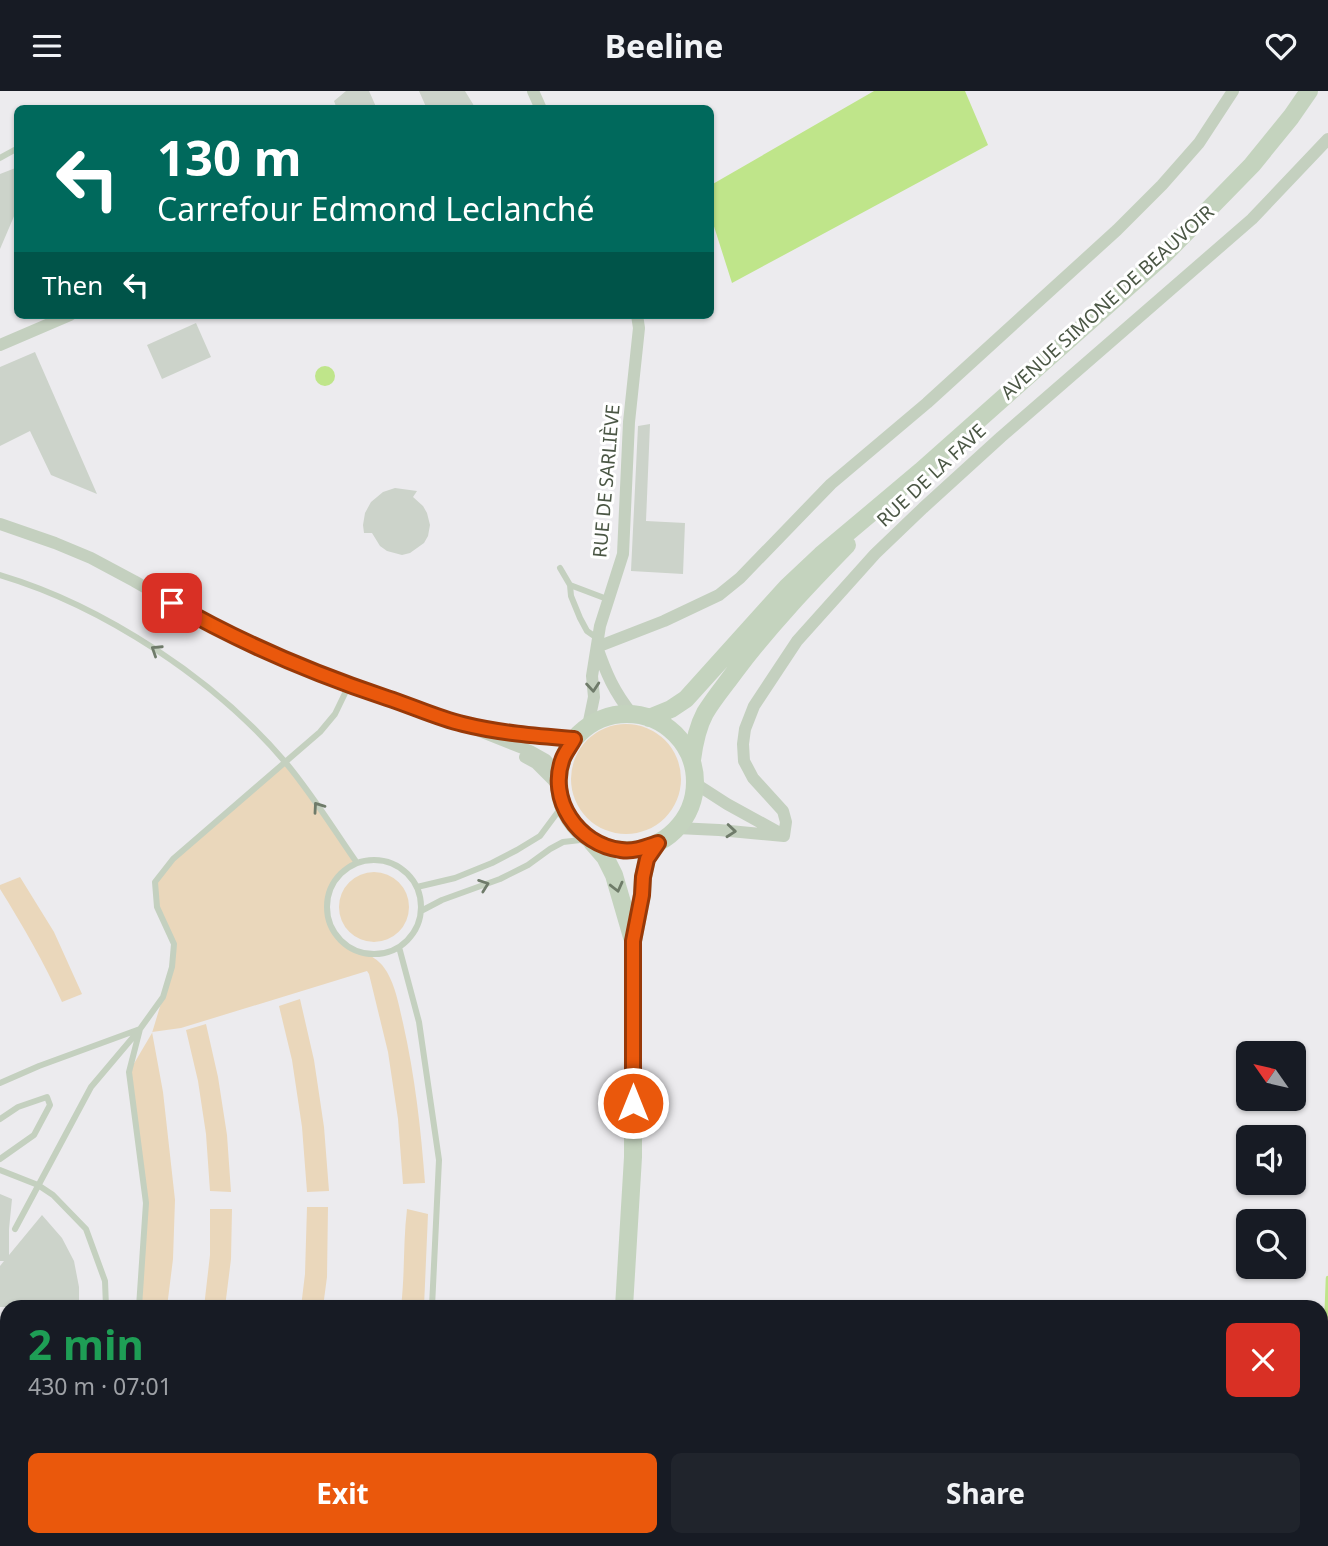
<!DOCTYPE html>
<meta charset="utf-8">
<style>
body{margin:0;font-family:"Noto Sans",sans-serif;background:#20242c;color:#f1f3f6;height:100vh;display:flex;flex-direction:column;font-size:26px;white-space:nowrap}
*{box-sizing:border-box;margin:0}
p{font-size:23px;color:#9ea1a6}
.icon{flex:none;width:38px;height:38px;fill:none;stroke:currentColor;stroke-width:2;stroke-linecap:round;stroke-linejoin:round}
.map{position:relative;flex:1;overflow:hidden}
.drawer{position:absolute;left:0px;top:1209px;width:1328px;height:247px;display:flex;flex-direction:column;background:#171b24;border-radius:21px 21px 0 0;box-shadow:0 2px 5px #0004}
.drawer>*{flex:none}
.banner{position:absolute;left:14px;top:14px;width:700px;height:214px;border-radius:10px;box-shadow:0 2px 5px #0004;background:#00695c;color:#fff;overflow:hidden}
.needle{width:46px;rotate:304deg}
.buttons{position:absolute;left:1236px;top:950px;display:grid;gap:14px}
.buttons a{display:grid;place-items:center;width:70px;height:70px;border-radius:10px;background:#171b24;box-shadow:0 2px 5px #0004;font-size:35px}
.pin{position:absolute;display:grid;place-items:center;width:60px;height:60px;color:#fff;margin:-30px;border-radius:14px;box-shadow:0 4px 10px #0006}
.me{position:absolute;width:77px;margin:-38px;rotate:0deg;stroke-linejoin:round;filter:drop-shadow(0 0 5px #0008)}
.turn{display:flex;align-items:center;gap:24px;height:147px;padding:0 28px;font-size:32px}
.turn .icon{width:91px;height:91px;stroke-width:2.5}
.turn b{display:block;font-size:49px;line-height:60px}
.then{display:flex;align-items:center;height:66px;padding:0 28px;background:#0003;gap:14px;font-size:26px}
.round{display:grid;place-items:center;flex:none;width:74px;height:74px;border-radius:10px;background:#20242c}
.headline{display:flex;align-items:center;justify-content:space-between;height:119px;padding:0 28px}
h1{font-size:42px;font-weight:700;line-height:52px;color:#1e9e55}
.button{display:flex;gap:14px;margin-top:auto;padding:14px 28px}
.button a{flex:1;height:80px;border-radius:10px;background:#ea580c;color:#fff;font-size:28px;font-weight:700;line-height:80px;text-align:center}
.button a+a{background:#20242c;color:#f1f3f6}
header{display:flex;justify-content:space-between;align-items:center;height:91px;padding:0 28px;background:#171b24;font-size:32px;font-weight:700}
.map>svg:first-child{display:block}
</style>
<header><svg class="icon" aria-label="menu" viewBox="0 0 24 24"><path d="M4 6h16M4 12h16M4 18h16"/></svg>Beeline<svg class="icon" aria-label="heart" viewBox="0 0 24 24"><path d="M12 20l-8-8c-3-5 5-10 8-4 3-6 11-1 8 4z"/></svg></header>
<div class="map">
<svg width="1328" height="1455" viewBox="0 0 1328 1455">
<rect width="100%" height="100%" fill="#ecebee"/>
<path fill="#ead7bb" d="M571 688a55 55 0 1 1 110 0a55 55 0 1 1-110 0Z
M284 670 357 772C337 784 323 800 328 825 336 865 372 853 387 881 396 897 399 915 403 932 415 985 421 1039 425 1092L403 1093 398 1028 388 961 369 883 367 880 181 937 152 941 163 1001 175 1109 173 1168 167 1216H139L146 1112 129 981 152 942 172 876 174 853 157 816 155 791 173 768Z
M339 816a35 35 0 1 1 70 0a35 35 0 1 1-70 0Z
M20 786 54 841 82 903 62 911C44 871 23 835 0 798V794Z
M300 908 314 969 324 1036 329 1100 307 1101 302 1036 292 969 279 915Z
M206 933 218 986 227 1044 231 1101 210 1100 206 1043 198 990 186 939Z
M307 1116H328L327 1186 323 1216H301L305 1183Z
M210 1118H232L231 1168 225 1216H204L210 1164Z
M407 1118 428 1123 424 1216H401C405 1183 403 1151 407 1118Z
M4 1404 7 1405V1449H80L77 1455H10L0 1450V1406Z"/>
<path fill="#bfe58a" d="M874 0H965L988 54 732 192 711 126V94Z
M315 285a10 10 0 1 1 20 0a10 10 0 1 1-20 0Z"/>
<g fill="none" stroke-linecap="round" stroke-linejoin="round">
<path stroke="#bfe58a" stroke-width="4.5" d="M1321 1370 1328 1187
M991 1449 1036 1455
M476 1455V1449
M1318 1455V1449"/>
</g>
<path fill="#ccd3ca" d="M346 0H369L377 18H337L334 10Z
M419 0H465L476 18H427Z
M18 76V116L0 158V83Z
M196 232 211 266 162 288 147 254Z
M35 261 97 403 51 384 30 340 0 355V276Z
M650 333 646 430 685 432 683 483 631 480 638 335Z
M395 397 417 400 413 406 423 415 427 422 430 434 428 445 424 452 410 462 402 464 387 460 380 455 372 442H364L363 434 365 422 371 411 383 401Z
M0 1103 12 1108 9 1138V1164L42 1124 62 1147 74 1170 79 1196V1216H0V1175L4 1170H0Z"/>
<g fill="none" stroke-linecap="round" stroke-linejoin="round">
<path stroke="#c4d0bf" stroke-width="6" d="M0 67 18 57
M560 477 570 494 571 505 580 527 587 540 597 547
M0 484C104 515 216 589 286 672 312 703 334 739 357 772
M570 494 607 508
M327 816a47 47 0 1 1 94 0a47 47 0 1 1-94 0Z
M417 796 455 787 492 772 517 759 540 745 563 714
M421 820 442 809 500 788 528 774 550 758 563 751 589 748
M399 856 419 931 439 1069 432 1216
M0 992 39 975 140 938 129 981 146 1112 139 1216
M0 1028 18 1016 47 1006 50 1014 34 1044 0 1068
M0 1079 38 1094 53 1104 86 1138 105 1190 106 1216
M15 1138 91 996 140 938 163 906 172 876 174 853 157 816 155 791 173 768 320 641 335 623 349 594
M4 1404 7 1405
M374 1455 376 1449"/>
<path stroke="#c4d0bf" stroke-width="12" d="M533 0 541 18
M0 254 70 224
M0 433 55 452 91 467 134 490 211 534 298 575 349 594 462 633 530 660 546 669 559 685
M597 556 664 530 719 504 740 487 831 393 927 312 1117 139 1162 94 1199 52 1233 0
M597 556C606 582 614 601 632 623
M588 635 594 606 592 585 600 535 623 463 629 331 639 237 637 224
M486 637 536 645 574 648
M525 666 536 672 559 695
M696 693 727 713 778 741
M677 737 719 739 784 745
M784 745 786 731 783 720 753 687 744 670 743 653 745 638 754 615 797 550 875 463 923 417 1001 346 1252 128 1328 48"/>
<path stroke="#c4d3be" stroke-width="18" d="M559 691a68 68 0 1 1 136 0a68 68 0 1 1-136 0Z
M649 627 671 618 686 608 787 496 821 464 921 380 1164 164 1252 74 1291 26 1309 0
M692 669C694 653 697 637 705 622 714 607 726 593 736 579 770 534 808 494 847 454
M592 751 605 766 614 784 632 846
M624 1216 633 1066V850L642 804 643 786 647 768 658 752
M623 1449 624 1455"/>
</g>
<defs><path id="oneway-chevron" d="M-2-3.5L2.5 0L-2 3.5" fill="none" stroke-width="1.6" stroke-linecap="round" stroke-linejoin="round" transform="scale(1.75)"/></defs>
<g stroke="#6f7b6a">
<use href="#oneway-chevron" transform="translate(156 559) rotate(-147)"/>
<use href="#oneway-chevron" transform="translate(593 596) rotate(85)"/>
<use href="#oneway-chevron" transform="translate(318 716) rotate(-125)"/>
<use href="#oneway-chevron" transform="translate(731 740) rotate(5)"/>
<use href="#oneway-chevron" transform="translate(484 794) rotate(-20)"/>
</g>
<use stroke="#6f7c69" href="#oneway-chevron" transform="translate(617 796) rotate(76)"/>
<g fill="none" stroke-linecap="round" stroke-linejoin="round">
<defs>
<path id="route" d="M172 512C241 552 312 582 387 607 412 615 437 627 463 633 499 642 537 645 574 648 571 654 566 660 563 667 547 708 578 754 621 759 634 761 646 756 658 752L647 768 643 786 642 804 633 850V1012"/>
</defs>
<use href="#route" stroke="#983908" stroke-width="18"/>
<use href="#route" stroke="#ea580c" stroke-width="12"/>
</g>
<g text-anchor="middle" stroke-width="6" stroke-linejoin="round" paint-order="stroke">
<g font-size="19" fill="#4b5745" stroke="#fff">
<text transform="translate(1107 211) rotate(-42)" y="7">AVENUE SIMONE DE BEAUVOIR</text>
<text transform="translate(931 384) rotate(-43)" y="7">RUE DE LA FAVE</text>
<text transform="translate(606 390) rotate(-85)" y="7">RUE DE SARLIÈVE</text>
</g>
</g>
</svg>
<div class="buttons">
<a><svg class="needle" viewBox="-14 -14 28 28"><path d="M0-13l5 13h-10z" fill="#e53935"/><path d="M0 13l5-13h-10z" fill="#9ea1a6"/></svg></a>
<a><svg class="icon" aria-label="sound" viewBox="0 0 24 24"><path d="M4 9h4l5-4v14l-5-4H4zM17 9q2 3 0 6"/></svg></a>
<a><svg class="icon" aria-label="search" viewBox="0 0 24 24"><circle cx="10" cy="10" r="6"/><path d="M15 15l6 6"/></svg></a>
</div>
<div class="pin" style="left:172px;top:512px;background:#d93025"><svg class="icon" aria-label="arrive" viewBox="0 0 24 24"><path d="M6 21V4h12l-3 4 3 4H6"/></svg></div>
<svg class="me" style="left:633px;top:1012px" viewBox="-20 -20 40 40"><circle r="17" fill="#ea580c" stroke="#fff" stroke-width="3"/><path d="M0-11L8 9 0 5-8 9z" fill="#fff"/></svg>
<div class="banner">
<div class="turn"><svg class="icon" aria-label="left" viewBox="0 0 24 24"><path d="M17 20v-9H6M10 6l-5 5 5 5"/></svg><div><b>130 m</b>Carrefour Edmond Leclanché</div></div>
<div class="then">Then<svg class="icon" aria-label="left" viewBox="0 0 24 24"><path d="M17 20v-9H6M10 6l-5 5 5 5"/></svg></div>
</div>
<section class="drawer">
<div class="headline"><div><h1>2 min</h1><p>430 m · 07:01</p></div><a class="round" style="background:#d93025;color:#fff"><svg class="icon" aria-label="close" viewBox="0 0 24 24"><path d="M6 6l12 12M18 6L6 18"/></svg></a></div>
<div class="button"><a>Exit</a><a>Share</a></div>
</section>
</div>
